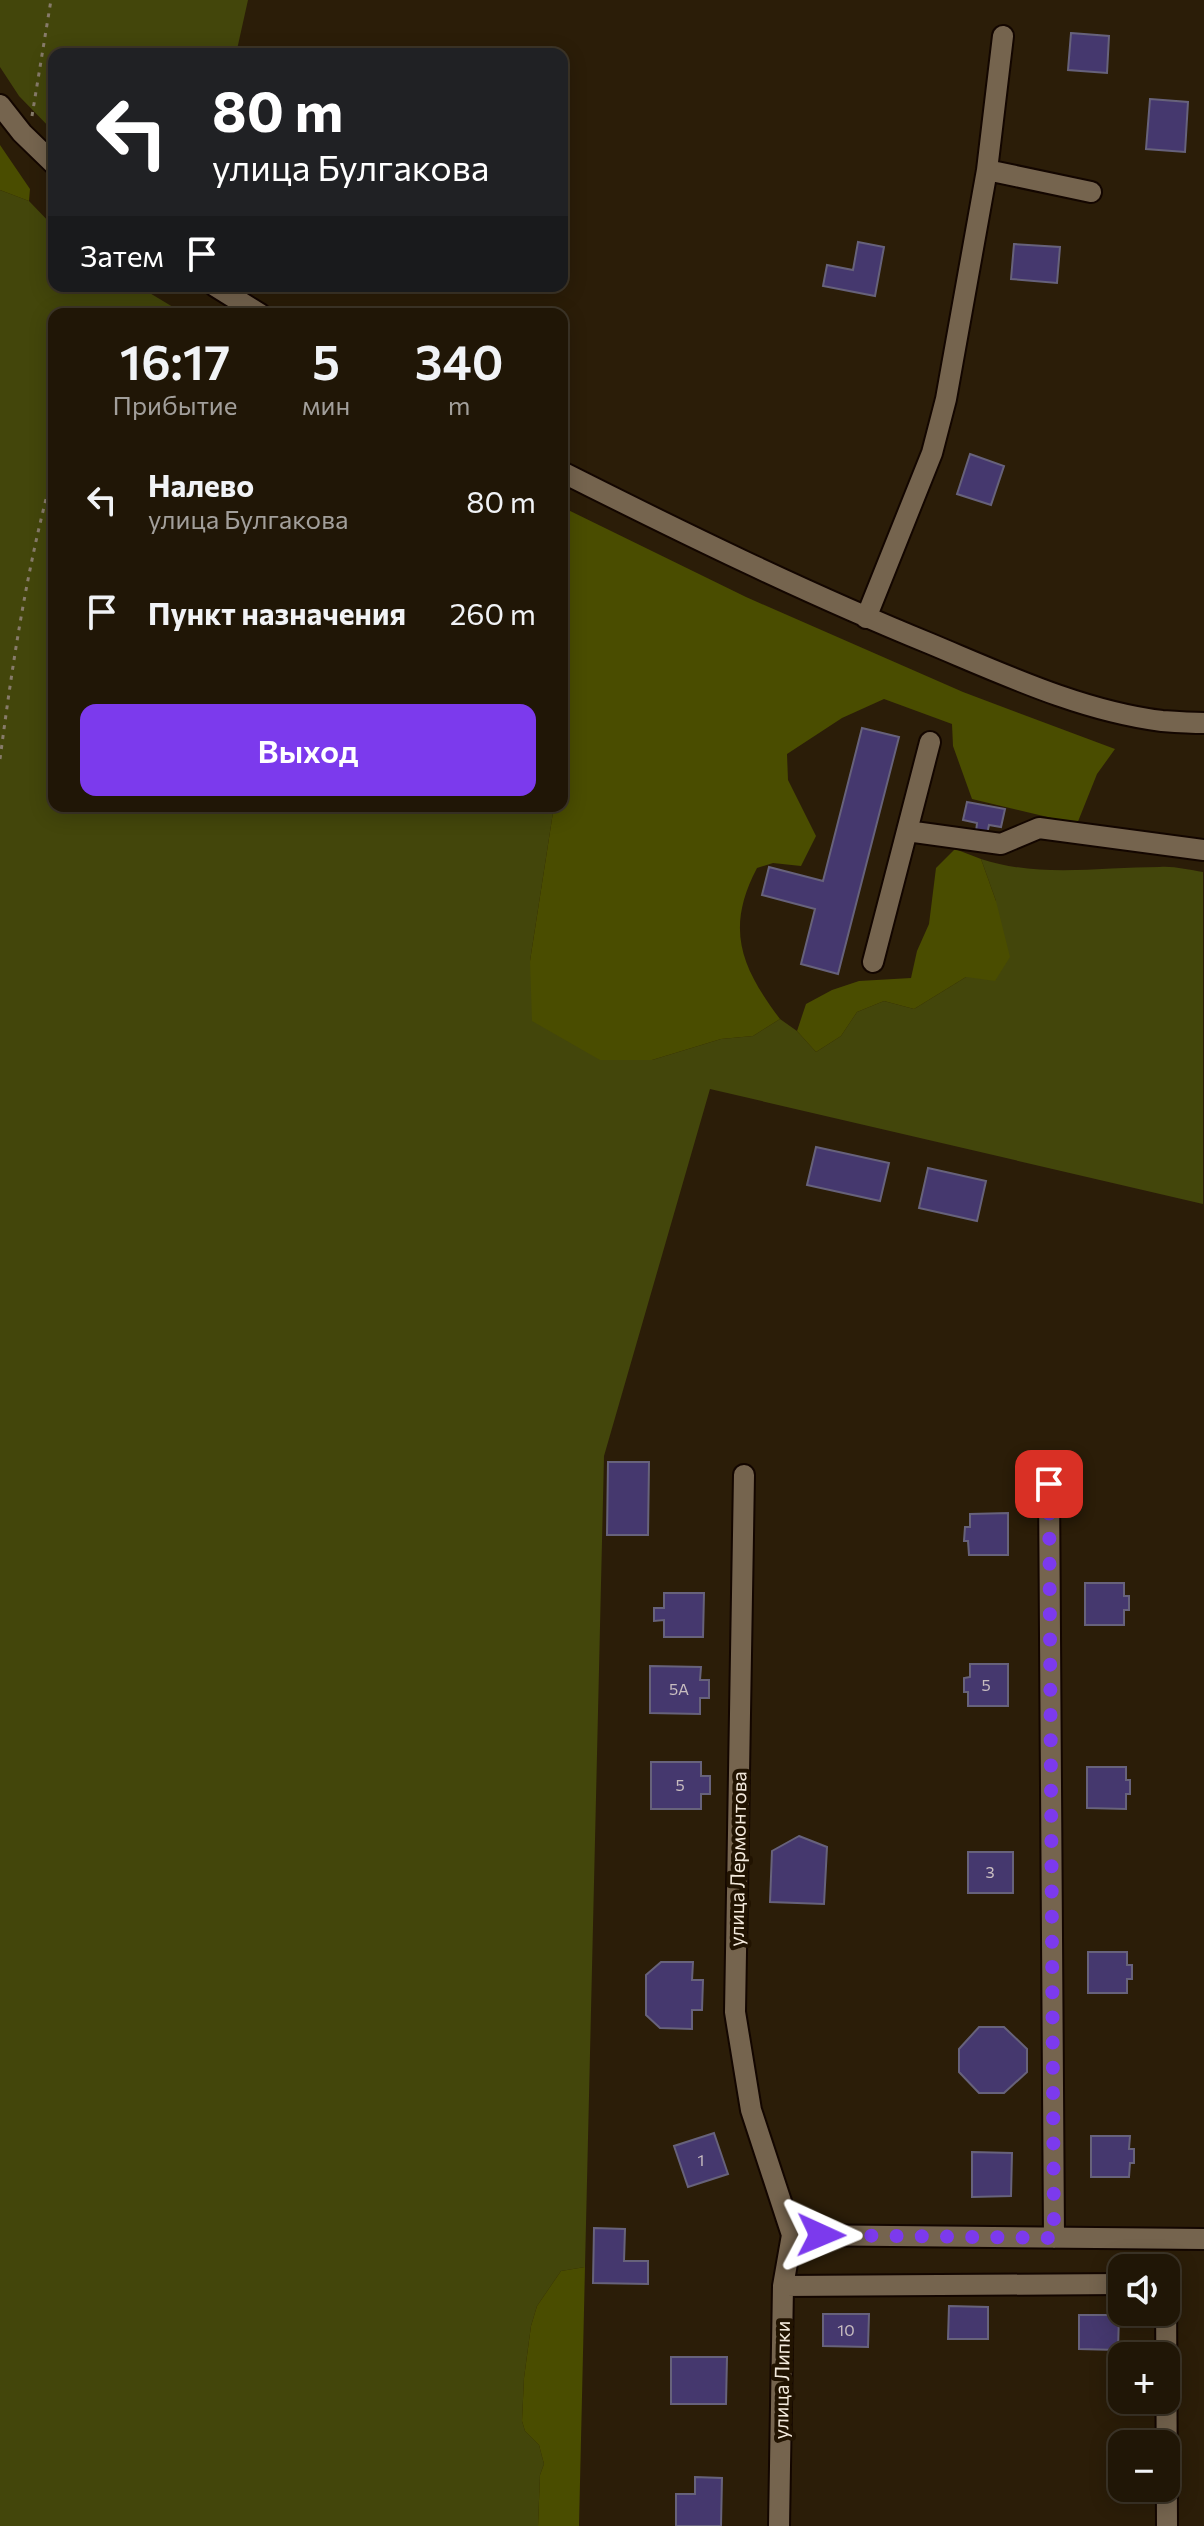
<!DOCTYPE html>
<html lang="ru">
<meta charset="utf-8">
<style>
body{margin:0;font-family:Commissioner,sans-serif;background:#2d2314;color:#f1f3f6;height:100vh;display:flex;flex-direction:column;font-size:30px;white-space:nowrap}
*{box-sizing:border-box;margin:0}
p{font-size:26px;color:#a29f9b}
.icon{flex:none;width:44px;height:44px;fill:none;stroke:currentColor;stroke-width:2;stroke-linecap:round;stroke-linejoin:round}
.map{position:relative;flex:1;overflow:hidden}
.details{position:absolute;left:48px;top:308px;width:520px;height:504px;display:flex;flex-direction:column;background:#201606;border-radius:16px;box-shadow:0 4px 20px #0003,0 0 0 2px #3d3528}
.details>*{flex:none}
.guide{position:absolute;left:48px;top:48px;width:520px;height:244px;border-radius:16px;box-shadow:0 4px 20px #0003,0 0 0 2px #3d3528;background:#202124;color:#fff;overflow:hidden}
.controls{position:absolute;left:1108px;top:2254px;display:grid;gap:16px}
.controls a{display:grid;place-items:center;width:72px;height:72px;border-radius:16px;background:#201606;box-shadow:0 4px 20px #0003,0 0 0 2px #3d3528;font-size:40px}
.pin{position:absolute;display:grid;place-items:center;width:68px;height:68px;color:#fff;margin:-34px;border-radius:16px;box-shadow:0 4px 12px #0006}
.me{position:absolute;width:88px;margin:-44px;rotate:91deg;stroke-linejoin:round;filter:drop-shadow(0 0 6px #0008)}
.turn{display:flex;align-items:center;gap:28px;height:168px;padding:0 32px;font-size:36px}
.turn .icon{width:104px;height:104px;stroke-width:2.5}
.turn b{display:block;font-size:56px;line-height:68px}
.then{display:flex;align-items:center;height:76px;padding:0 32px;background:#0003;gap:16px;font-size:30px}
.eta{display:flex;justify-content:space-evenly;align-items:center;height:136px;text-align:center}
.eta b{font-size:48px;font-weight:600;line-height:56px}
.cta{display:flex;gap:16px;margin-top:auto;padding:16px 32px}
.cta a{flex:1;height:92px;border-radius:16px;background:#7c3aed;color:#fff;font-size:32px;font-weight:600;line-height:92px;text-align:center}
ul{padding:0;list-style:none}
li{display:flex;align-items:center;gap:24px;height:112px;padding:0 32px}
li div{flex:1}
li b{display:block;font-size:30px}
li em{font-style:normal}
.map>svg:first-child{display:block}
</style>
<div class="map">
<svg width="1204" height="2526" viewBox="0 0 1204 2526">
<rect width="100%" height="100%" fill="#2b1d08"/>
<path fill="#43460b" d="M0 0H248L236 54H54V132L19 96 0 67Z
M0 190 29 201 54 227V286H138L183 313 54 314V806H554L530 961 652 1060 721 1039 753 1036 780 1019 797 1031 816 1052 841 1036 857 1012 884 1001 914 1009 966 977 996 901 981 859C1039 878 1100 867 1160 867 1174 866 1189 870 1203 872V1204L710 1089 604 1456 585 2267 561 2271 537 2306 531 2326 524 2378 522 2421 525 2431 539 2445 544 2464 540 2475 538 2526H0Z"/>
<path fill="#4a4d00" d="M0 145 30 189 29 201 0 190Z
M562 507 746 597 963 692 1115 749 1097 774 1077 824 972 799 953 746 952 724 884 699 842 718 787 754 788 780 816 836 801 866 773 863 757 868C725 929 741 967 780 1019L753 1036 721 1039 652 1060H600L532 1021 530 961 554 806H562Z
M955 849 981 859 996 901 1010 957 995 981 966 977 914 1009 884 1001 857 1012 841 1036 816 1052 797 1031 806 1004 832 990 859 981 911 978 917 951 929 924 936 868Z
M585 2267 579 2526H538L540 2475 544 2464 539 2445 525 2431 522 2421 524 2378 531 2326 537 2306 561 2271Z"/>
<path fill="#45386e" stroke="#67627b" stroke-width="2" d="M1071 33 1109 36 1107 73 1068 70Z
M1150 99 1188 102 1185 152 1146 149Z
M858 242 884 247 875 296 823 286 827 265 853 270Z
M1014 244 1060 247 1057 283 1011 279Z
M970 454 1004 466 991 505 957 494Z
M862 728 899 737 838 974 801 964 815 909 762 895 769 867 823 881Z
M967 802 1005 809 1001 827 989 825 987 834 976 832 977 823 963 820Z
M816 1147 889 1163 880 1201 807 1185Z
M928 1168 986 1181 977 1221 919 1208Z
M608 1462H649L648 1535H607Z
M1008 1513V1555H969L968 1541H964L965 1527H970V1514Z
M1085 1583H1124V1596H1129V1610H1124V1625H1085Z
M664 1593H704L703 1637H664V1620L654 1621V1608H664Z
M970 1664H1008V1706H968V1692H964V1678L970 1677Z
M650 1666 701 1667 700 1680H709V1698H700V1714L650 1713Z
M651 1762H701V1776H710V1794H701V1809H651Z
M1087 1767H1126V1780H1130V1794H1126V1809L1087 1808Z
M799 1836 827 1847 824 1904 770 1902 772 1851Z
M968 1852H1013V1893H968Z
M1088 1952H1127V1965H1132V1979H1127V1993H1088Z
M661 1962H693L692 1980H703L702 2010H692V2029L660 2028 646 2015V1975Z
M979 2027H1004L1027 2049V2072L1004 2093H979L959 2072V2049Z
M714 2133 728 2174 688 2187 674 2146Z
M1091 2136H1130L1129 2149H1134V2163H1130L1129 2177H1091Z
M972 2152 1012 2153 1011 2196 972 2197Z
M594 2228 625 2229 624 2261H648V2284L593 2283Z
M949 2306 988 2307V2339H948Z
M823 2314H869L868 2347 823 2346Z
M1079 2315H1119L1118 2350 1079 2349Z
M671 2357H727L726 2404H671Z
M695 2477 722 2478 721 2526H676V2494H695Z"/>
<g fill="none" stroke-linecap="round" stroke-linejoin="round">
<defs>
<path id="minor" d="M0 105 22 133 54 164
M987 170 1091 192
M215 286 260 314
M562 472C683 533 806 593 931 644 1005 675 1082 711 1162 721 1176 722 1190 723 1204 723
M866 618 932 453 946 399 987 170 1003 36
M907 831 1001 844 1039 828 1204 850
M873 962 930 742
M744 1475 735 2012 751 2110 792 2235 783 2286 779 2526
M1049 1484 1054 2238
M792 2235 1204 2239
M1166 2284 1167 2526
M783 2286 1122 2284"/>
</defs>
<use href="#minor" stroke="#130600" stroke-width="24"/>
<path stroke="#877b6a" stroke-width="3" stroke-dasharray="4 6" stroke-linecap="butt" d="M32 116 51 0
M0 759C13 660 27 566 54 469"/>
<use href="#minor" stroke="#75644e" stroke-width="20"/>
</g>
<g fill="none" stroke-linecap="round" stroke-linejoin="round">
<path stroke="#7c3aed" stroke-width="14" stroke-dasharray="0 25.2" d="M821 2235 1054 2238 1049 1484"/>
</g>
<g text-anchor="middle" stroke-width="8" stroke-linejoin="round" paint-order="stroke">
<g font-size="16" fill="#c8bdc0">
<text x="986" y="1691">5</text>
<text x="679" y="1695">5А</text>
<text x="680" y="1791">5</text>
<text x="990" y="1878">3</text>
<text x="701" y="2166">1</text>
<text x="846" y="2336">10</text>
</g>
<g font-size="20" fill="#f3e9dc" stroke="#211301">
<text transform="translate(738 1859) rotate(-89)" y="7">улица Лермонтова</text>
<text transform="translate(782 2380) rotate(-89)" y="7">улица Липки</text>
</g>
</g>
</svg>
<div class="controls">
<a><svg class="icon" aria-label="sound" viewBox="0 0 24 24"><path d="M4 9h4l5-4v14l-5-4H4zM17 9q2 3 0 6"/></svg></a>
<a>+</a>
<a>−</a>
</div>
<div class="pin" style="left:1049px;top:1484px;background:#d93025"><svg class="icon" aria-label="arrive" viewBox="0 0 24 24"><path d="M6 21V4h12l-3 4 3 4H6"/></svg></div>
<svg class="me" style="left:821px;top:2235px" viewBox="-20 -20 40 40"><path d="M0-17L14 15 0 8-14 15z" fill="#7c3aed" stroke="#fff" stroke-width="4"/></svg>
<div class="guide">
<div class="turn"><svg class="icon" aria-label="left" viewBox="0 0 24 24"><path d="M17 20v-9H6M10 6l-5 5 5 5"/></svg><div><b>80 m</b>улица Булгакова</div></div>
<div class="then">Затем<svg class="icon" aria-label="arrive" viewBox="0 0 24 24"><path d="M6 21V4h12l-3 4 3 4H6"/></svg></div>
</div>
<section class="details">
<div class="eta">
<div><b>16:17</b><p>Прибытие</p></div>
<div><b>5</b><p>мин</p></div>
<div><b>340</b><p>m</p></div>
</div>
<ul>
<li><svg class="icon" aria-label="left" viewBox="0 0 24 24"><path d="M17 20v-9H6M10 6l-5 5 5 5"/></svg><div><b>Налево</b><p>улица Булгакова</p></div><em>80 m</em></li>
<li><svg class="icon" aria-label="arrive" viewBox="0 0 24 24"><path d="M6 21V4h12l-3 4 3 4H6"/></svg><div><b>Пункт назначения</b></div><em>260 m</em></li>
</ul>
<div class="cta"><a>Выход</a></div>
</section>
</div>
